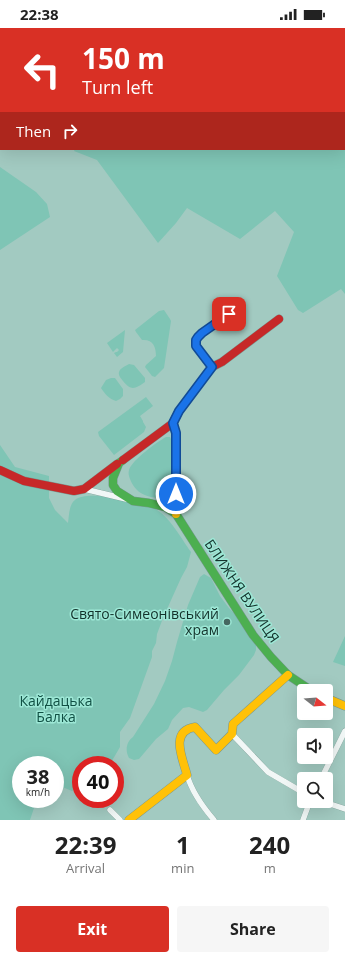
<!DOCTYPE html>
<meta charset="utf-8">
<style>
body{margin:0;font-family:"Open Sans",sans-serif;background:#f6f6f6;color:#222;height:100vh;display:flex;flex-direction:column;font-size:15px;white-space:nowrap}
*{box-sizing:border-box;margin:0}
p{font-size:13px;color:#767676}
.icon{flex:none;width:22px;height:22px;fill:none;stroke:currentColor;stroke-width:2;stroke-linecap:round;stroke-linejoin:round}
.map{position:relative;height:792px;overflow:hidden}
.drawer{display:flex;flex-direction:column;background:#fff;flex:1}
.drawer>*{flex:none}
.hud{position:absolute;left:0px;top:0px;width:345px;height:122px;box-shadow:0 4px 16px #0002;background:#d93025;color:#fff;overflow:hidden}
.needle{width:26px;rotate:107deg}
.buttons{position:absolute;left:297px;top:656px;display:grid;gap:8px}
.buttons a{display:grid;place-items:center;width:36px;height:36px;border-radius:4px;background:#fff;box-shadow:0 4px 16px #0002;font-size:20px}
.speed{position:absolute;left:12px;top:728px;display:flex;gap:8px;font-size:20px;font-weight:700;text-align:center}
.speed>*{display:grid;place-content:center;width:52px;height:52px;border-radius:50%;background:#fff;box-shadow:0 4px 16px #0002;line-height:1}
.speed small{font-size:10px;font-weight:400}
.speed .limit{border:6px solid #d22;background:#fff;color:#111}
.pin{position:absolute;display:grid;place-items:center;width:34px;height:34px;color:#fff;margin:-17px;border-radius:8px;box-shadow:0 2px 6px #0006}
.me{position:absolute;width:44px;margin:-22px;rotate:0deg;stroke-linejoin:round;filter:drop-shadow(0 0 3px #0008)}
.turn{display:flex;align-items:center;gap:14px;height:84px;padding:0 16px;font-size:18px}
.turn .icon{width:52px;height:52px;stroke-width:2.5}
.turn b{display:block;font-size:28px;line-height:34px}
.then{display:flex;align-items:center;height:38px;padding:0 16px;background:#0003;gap:8px;font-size:15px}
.eta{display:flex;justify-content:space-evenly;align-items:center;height:68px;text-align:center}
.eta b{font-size:24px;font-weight:700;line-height:28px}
.button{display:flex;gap:8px;margin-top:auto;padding:8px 16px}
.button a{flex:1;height:46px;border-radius:4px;background:#d93025;color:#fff;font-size:16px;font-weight:700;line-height:46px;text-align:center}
.button a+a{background:#f6f6f6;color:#222}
.status{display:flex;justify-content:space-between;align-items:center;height:28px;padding:0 20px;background:#fff;direction:ltr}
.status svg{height:11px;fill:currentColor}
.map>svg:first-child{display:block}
</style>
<div class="status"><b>22:38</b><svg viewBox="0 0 49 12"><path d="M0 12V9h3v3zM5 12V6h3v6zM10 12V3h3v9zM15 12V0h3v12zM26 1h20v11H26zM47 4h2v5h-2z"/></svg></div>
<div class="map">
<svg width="345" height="792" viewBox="0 0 345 792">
<rect width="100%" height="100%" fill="#a2cac1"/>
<path fill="#7fc5b5" d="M305 0H345V266L341 261 303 285 298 282 277 248 294 204 275 183 240 211 187 180 176 195 158 215 97 132 74 123 75 121H344V1H303Z
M0 139 36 164 47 176 50 189 0 222Z
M164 282 170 291 171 293 164 340 155 349 152 348 145 339 146 337 156 328C156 319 153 311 142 312L136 304 135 302 159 283Z
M125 302 123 324 117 329 114 325 116 324H117L119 322 117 320 113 324 107 315Z
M129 336 134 337 145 350V354C135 361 131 363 123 353 121 350 118 348 119 344 120 340 126 338 129 336Z
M111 350H115L123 361V368L120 371 116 373C109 371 105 366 101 360L106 352Z
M146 369 153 378 140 388 143 393V394L146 399 144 404 114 427 99 408 98 404Z
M166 409H170L173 415V460L172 468C164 473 143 469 137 462 134 459 132 456 130 451 129 448 128 446 129 442 132 432 157 414 166 409Z
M0 417 15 439 49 448V470L55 482 68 495C69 488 69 476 75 472 89 461 136 475 152 479 170 488 180 509 191 524L187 539 181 550 163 590 157 606 156 615 152 623V629L130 690 120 704V719L113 731 109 737H81V757L72 763 55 756V737H21V771H37L30 792H0Z
M204 546 211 550 220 568 229 580 242 593 256 617V622L254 627 239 647 224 662 207 682 203 684 189 679 183 680 172 692 168 701 156 711 139 731 134 732 129 730C125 723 126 714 133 709L154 676 165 653 172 633 177 614 188 577 200 549Z
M345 608V638L333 634Z"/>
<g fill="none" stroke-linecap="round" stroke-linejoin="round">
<defs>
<path id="street" d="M290 1 292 0
M212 339 196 318V312L198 309 202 305 229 286 225 280
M84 461 126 471
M232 706 268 744 304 765
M187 747C192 764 202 778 214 792
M321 751 345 703
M321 773 345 781
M110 782 120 792
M303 792 310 773"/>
<path id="fast" d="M123 432 119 435 113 450V457L117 463 133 473 149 475 165 479 176 486 253 607 271 629 288 647 312 663"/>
<path id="slow" d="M173 395 176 405V486
M326 670 345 678
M129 792 187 747C183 731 169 703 195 699L216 722 232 706 233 696 288 647"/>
<path id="jam" d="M123 432 173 395 179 383 212 339 222 334 279 291
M0 442 24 453 74 463 84 461 117 436"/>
</defs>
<use href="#street" stroke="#789891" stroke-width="6"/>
<use href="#fast" stroke="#789891" stroke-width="9"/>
<use href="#slow" stroke="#789891" stroke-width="9"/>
<use href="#jam" stroke="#789891" stroke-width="9"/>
<use href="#street" stroke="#f1f7f6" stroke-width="5.5"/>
<use href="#fast" stroke="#4caf50" stroke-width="8"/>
<use href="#slow" stroke="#ffc107" stroke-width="8"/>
<use href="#jam" stroke="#c62828" stroke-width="8"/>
</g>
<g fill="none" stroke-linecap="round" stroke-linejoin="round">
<defs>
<path id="route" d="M176 466V405L173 395 179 383 212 339 196 318V312L198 309 202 305 229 286"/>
</defs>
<use href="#route" stroke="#114b97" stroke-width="10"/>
<use href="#route" stroke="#1a73e8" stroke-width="7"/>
</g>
<circle fill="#456760" stroke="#9de8d6" stroke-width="1.5" cx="227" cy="594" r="4"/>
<g text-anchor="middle" stroke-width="3" stroke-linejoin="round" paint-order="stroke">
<g font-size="14" fill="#13322b" stroke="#9de8d6">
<text transform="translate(242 563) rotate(56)" y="5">БЛИЖНЯ ВУЛИЦЯ</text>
</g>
<g font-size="14" fill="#13322b" stroke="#9de8d6" text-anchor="end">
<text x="219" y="591">Свято-Симеонівський<tspan x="219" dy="16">храм</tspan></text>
</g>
<g font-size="14" fill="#104f43" stroke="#9de8d6">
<text x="56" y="678">Кайдацька<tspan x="56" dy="16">Балка</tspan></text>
</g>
</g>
</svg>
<div class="buttons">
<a><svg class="needle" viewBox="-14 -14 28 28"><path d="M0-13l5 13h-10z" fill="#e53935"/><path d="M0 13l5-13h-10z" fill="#767676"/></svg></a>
<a><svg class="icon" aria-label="sound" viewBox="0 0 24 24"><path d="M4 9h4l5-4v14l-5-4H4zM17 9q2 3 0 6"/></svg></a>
<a><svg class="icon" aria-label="search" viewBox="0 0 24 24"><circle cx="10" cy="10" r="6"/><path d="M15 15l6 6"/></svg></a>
</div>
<div class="speed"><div>38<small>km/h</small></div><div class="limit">40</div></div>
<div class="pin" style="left:229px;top:286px;background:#d93025"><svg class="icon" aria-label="arrive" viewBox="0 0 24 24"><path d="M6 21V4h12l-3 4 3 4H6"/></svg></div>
<svg class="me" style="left:176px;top:466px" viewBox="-20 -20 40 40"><circle r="17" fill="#1a73e8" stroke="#fff" stroke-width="3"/><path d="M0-11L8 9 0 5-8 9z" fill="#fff"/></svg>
<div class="hud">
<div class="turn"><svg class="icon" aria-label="left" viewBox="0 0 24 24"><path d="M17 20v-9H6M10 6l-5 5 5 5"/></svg><div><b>150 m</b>Turn left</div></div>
<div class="then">Then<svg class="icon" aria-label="right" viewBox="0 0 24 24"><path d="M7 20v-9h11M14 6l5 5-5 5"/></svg></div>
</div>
</div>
<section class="drawer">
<div class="eta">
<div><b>22:39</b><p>Arrival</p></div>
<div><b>1</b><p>min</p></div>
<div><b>240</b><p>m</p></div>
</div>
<div class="button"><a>Exit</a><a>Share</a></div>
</section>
